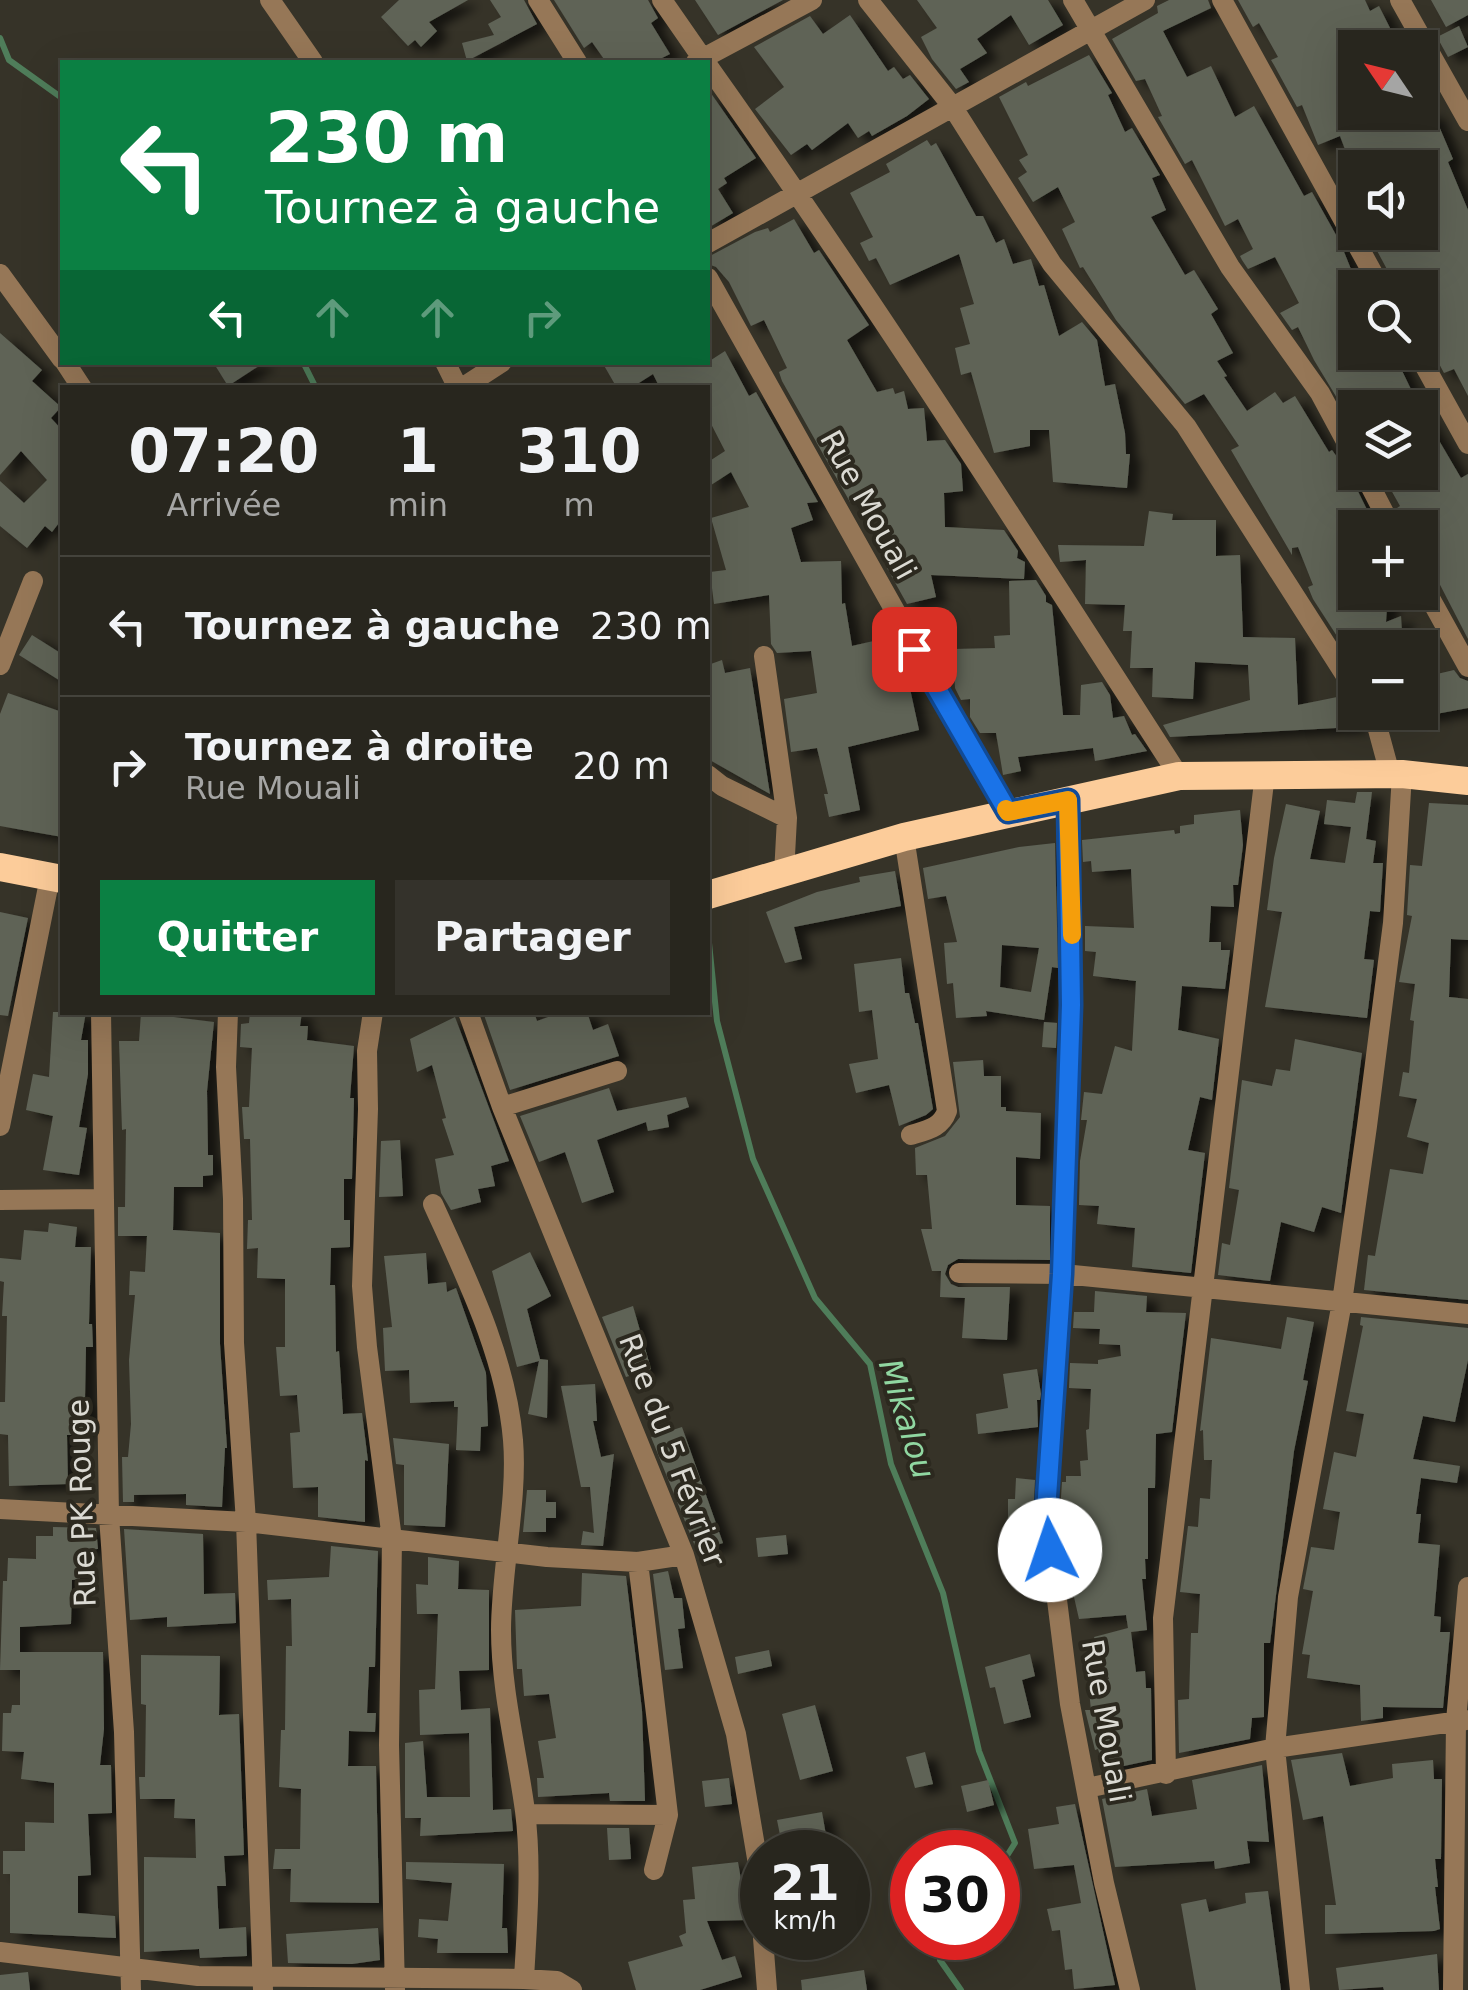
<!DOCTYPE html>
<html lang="fr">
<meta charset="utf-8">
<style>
body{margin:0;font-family:"DejaVu Sans",sans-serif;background:#34322b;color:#f1f3f6;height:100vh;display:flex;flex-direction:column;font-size:38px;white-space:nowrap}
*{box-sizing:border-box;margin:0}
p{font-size:32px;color:#a5a5a4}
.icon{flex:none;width:55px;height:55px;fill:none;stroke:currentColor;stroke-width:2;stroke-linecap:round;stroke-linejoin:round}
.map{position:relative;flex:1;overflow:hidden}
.details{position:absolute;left:60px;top:385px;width:650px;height:630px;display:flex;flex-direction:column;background:#28261e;border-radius:0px;box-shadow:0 10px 40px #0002,0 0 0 2px #44433c}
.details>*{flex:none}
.top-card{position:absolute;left:60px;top:60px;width:650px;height:305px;border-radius:0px;box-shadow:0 10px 40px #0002,0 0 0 2px #44433c;background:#0b8043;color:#fff;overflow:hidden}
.needle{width:65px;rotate:305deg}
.buttons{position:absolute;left:1338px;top:30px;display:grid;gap:20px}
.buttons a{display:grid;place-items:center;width:100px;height:100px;border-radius:0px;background:#28261e;box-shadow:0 10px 40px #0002,0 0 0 2px #44433c;font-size:50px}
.speed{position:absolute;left:740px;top:1830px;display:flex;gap:20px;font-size:50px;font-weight:700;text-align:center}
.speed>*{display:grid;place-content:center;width:130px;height:130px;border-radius:50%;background:#28261e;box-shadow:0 10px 40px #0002,0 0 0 2px #44433c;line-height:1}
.speed small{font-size:25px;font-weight:400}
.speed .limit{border:15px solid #d22;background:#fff;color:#111}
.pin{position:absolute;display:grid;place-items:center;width:85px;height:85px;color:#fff;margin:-42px;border-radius:20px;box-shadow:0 5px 15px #0006}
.me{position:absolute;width:110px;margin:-55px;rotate:356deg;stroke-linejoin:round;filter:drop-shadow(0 0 8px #0008)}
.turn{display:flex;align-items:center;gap:35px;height:210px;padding:0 40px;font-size:45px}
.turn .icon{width:130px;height:130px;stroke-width:2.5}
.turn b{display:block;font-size:70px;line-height:85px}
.lanes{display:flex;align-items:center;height:95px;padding:0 40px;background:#0003;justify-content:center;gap:50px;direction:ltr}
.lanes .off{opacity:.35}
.eta{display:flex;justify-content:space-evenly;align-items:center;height:170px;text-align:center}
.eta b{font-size:60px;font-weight:700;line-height:70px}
.cta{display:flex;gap:20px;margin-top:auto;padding:20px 40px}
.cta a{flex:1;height:115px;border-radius:0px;background:#0b8043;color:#fff;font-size:40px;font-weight:700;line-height:115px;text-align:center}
.cta a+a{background:#34322b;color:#f1f3f6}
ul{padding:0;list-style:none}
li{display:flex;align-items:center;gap:30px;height:140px;padding:0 40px;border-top:2px solid #44433c}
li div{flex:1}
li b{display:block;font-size:38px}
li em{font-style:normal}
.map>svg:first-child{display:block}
</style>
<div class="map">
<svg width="1468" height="1990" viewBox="0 0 1468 1990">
<defs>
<filter id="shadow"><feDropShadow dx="11" dy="6" stdDeviation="5" flood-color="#0009"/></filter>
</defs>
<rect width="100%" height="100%" fill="#363328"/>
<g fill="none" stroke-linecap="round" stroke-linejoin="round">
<path stroke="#4f7d5a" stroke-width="6" d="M0 38 9 60 62 98
M303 362 316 388
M708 933 717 1021 753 1159 815 1298 870 1364 891 1464 943 1593 979 1751 1015 1843 998 1870
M955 1938 940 1960 961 1990"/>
</g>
<path fill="#5f6357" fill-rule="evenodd" filter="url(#shadow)" d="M399 0H468L429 22 437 31 421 47 415 40 408 46 381 17Z
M490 0H524L537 24 467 61 462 43 494 35 488 24 501 17Z
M554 0H648L658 18 651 23 670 54 654 62H606L592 42 584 48Z
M695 0H783L718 35Z
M917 0H1048L1063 25 1029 45 1011 15 977 39 987 53 960 69 969 82 956 89 932 59 921 37 937 28Z
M1169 0H1208L1211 8 1163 31 1187 77 1211 66 1235 117 1254 106 1304 196 1312 192 1340 242 1355 279V352H1393L1420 408H1343L1314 360 1298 327 1292 330 1280 313 1299 303 1275 257 1248 269 1242 260 1240 256 1253 249 1238 219 1225 226 1192 160 1185 164 1158 117 1162 116 1145 79 1136 81 1112 39 1158 13 1157 6Z
M1238 0H1365L1370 11 1379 6 1400 48H1355V112H1433L1453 159 1448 162 1468 210V396L1454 369 1444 373 1420 328V288H1397L1367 232H1420V168H1352L1340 136 1318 145 1302 105 1297 107 1274 65 1271 60 1278 57 1259 23 1253 27Z
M1431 0H1468V15L1446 27Z
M850 15 888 71 894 67 903 79 910 75 929 99 907 116 872 136 869 131 858 138 848 123 812 150 807 144 791 155 755 109 784 87 754 47 810 16 823 34Z
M1459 26 1468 47 1448 57 1437 37Z
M1089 55 1112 93 1108 95 1125 132 1132 128 1160 175 1152 178 1166 210 1151 217 1185 275 1194 270 1218 309 1211 314 1233 353 1217 361 1227 376 1224 377 1247 411 1275 392 1283 403 1295 396 1329 452 1332 450 1350 475 1376 528H1355V592H1388L1386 622 1401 616 1403 648H1355V664L1313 599 1308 587 1313 585 1298 547 1292 548V555L1231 450 1239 446 1204 394 1185 404 1116 320 1083 267 1080 268 1062 229 1075 222 1058 187 1033 202 1018 178 1027 172 1019 160 1028 155 999 97 1026 82 1028 86Z
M708 89 756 158 724 178 727 183 718 189 733 213 708 228Z
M927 140 931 146 936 143 976 216H983L996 243 1004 239 1013 264 1031 259 1039 286 1044 285 1059 336 1082 322 1097 340 1105 386 1115 384 1125 433 1126 454H1130L1127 488 1053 482 1049 430H1030V446L994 453 971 372 961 375 955 348 970 344 960 308 974 304 959 254 890 285 876 258 869 261 860 243 873 237 850 193 890 172 886 164Z
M794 219 814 253 819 250 869 325 847 340 877 392 893 388 895 394 904 391 908 409 924 408 927 441 945 440 961 464 963 491 944 493 945 527 1004 530 1018 551 1017 558 1025 562 1024 579 931 575 936 597 907 604 887 568 894 566 891 525 883 526 881 502H850L782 381 779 372 787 368 764 320 751 326 729 282 716 267 708 264V257L755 232 768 228 770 232Z
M0 333 42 370 32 381 61 407 51 418 62 430V519L52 532 45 526 27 548 0 526V481L24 503 47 480 21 451 0 475Z
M725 351 749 396 756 392 818 502 807 503 813 520 791 528 801 562 841 561 842 604 845 603 852 646 882 639 891 679 907 675 919 730 848 747 860 810 829 817 824 794H828L817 748 791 752 784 699 817 693 811 651 777 653 771 644 769 595 714 604 710 572 726 570 711 518 749 507 731 472 708 487V462L725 451 708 418V388H660L653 374 631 388H617L602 362H708Z
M213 362H265L228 386Z
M1420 408 1461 478 1468 474V639L1420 546V528H1406L1397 508 1400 506 1381 472H1420Z
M1149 511 1173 514 1172 520H1216V556L1240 555 1243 637 1295 638 1298 705 1342 696 1355 704V727L1170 737 1163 725 1250 700 1248 665 1195 662 1193 699 1152 697 1153 668H1130L1132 631H1123L1125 605 1085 604 1086 560 1060 562 1058 545 1144 546Z
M1036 580 1046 596V602L1052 605 1063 715H1080L1081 685 1102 682 1110 695 1113 718 1124 716 1132 735 1135 734 1147 751 1095 761 1093 748 1018 757 1021 771 1003 775 996 733H980L970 717V699L961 700 955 688 953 649 995 648 994 636 1010 635 1009 581Z
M32 635 62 654V682L19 655Z
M722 660 725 673 750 668 770 794 708 759V665Z
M1454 670 1460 678 1468 681V708L1420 717V678Z
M8 693 62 712V837L0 826V714Z
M1357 792H1372L1366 839 1376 841 1373 863H1383L1380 912 1370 911 1364 959 1374 960 1367 1018 1265 1007 1282 912 1267 910 1274 858 1286 804 1320 811 1310 859 1345 863 1351 827 1324 824 1327 800 1355 803Z
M1429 803 1468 805V940L1451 939 1449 997 1468 999V1300L1364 1290 1368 1255 1375 1256 1390 1169 1423 1174 1429 1143 1407 1137 1417 1099 1399 1096 1403 1072 1409 1073 1414 1021 1410 1020 1415 984 1399 982 1412 916 1407 915 1410 865 1422 866Z
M1240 810 1243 845 1238 885H1233L1234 907 1211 906 1209 942H1221V950H1230L1225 989 1182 986 1178 1030 1219 1039 1212 1100 1200 1097 1188 1150 1205 1153 1191 1273 1132 1267 1135 1228 1097 1224 1099 1206 1079 1205 1080 1161 1087 1120H1081L1084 1092 1102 1094 1115 1046 1132 1051 1136 981 1093 976 1096 952 1085 951V926L1134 928 1131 869 1092 872 1091 861 1083 862 1082 840 1174 830 1175 834 1180 833V826L1194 824V815Z
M1055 843 1058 968 1052 967 1044 1020 986 1011 987 1016 956 1018 953 983 947 984 944 943 957 942 946 896 928 899 923 868 1019 847ZM1002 945 1039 948 1031 992 1000 987Z
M895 871 901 906 794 927 802 959 785 963 766 912 817 892 860 882 859 877Z
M0 912 28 918 8 1016 0 1015Z
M901 958 905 993H909L915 1023H918L933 1109 926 1115 899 1126 889 1085 856 1093 849 1064 878 1059 872 1010 859 1012 854 964Z
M53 1012H86L81 1040H88V1074L79 1127 87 1128 79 1175 43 1170 53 1116 26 1110 33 1074 49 1077Z
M250 1012H302L300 1026H308L307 1040 354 1046 350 1098H354L352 1179H344V1220H350V1247L331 1248 330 1285H335L336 1352 339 1351 343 1414 362 1413 368 1461 365 1460V1522L318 1517V1487L293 1488 290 1433 300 1432 297 1395 280 1396 276 1347H285V1279L257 1278 258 1248 247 1249 248 1220H252L250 1139H244L242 1107H249L252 1048 240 1047 241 1024 249 1023Z
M483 1012H534L537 1021 562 1012H587L593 1030 608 1024 619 1056 510 1090Z
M141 1013 214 1022 207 1091 208 1155H213V1175L203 1176V1187H174L173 1230 220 1233V1344L227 1448H225L222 1507 186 1505V1494L134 1495V1502H123L122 1457H128L131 1424 129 1360 135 1295H129L130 1271 145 1272 147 1236H118V1207H125L126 1129 122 1130 119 1041H139Z
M455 1017 509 1161 491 1166 495 1186 478 1189 481 1202 451 1210 441 1193 435 1159 454 1155 442 1119 446 1118 432 1065 417 1072 410 1039Z
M1044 1022 1057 1023 1056 1048 1042 1047Z
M1295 1039 1362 1053 1341 1213 1322 1207 1314 1232 1281 1222 1270 1281 1218 1275 1222 1243 1230 1245 1239 1190 1229 1188 1242 1080 1272 1086 1276 1069 1290 1071Z
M983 1060 984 1076H1001V1107H1006V1111L1041 1113 1040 1159 1016 1157V1205L1050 1206V1260L958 1259 948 1265 945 1274 951 1284 958 1287H1010L1007 1340 962 1338 965 1298 940 1297 941 1271H932L921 1229H932L927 1175H916L915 1148 945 1136 960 1117 953 1062Z
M609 1088 617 1111 686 1097 689 1107 667 1115 669 1127 648 1131 646 1122 597 1140 614 1192 582 1203 565 1152 539 1162 520 1116Z
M400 1140 403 1196 379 1197 381 1141Z
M49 1223 77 1227 75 1247H91L89 1324H92L93 1347H86L85 1399H89V1423H83L84 1435H67L68 1484 9 1486 8 1435 0 1434V1402H5L7 1316H2L4 1282 0 1281V1258L21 1260 24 1230 48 1232Z
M530 1252 551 1296 527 1309 540 1359 548 1360 547 1418 528 1414 539 1361 517 1367 492 1271Z
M426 1253 428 1284 446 1282 447 1292 456 1288 486 1373 488 1426 481 1427 480 1451 456 1450 458 1407H454V1401L410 1403 409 1370 385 1371 383 1328 392 1327 384 1256Z
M1095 1291 1147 1296 1146 1312 1186 1313 1172 1432 1156 1434 1155 1488H1148V1559H1145L1146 1579H1142L1147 1630 1131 1632 1136 1672 1145 1671 1146 1688H1151L1152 1760 1105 1770 1098 1749 1095 1750 1085 1710H1091L1088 1681 1109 1679 1094 1637 1128 1628 1126 1615 1079 1619 1066 1562V1556H1070L1068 1516H1060V1512L1062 1482H1066V1476H1081L1080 1461 1088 1460 1086 1430 1089 1429 1091 1389 1069 1388 1070 1363 1098 1364V1360L1121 1356 1120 1345 1099 1344 1100 1329 1073 1328 1074 1312H1094Z
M633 1306 651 1369 626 1377 602 1317Z
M1287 1317 1314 1322 1303 1380 1308 1381 1294 1451 1270 1643H1264V1717L1252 1718 1250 1739 1179 1753 1178 1700 1189 1699 1191 1633H1198L1200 1594 1180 1592 1188 1526 1198 1527 1200 1498 1210 1499 1212 1460H1204L1203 1430 1200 1431 1211 1338 1281 1349Z
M1361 1317 1468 1328V1360L1455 1422 1423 1416 1413 1459 1460 1466 1457 1483 1421 1478 1416 1514H1421L1418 1543 1440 1545 1434 1616 1441 1617 1440 1632H1450L1443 1708 1383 1707V1718L1361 1721 1360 1685 1307 1678 1310 1655 1302 1654 1313 1591 1303 1589 1311 1547 1334 1550 1340 1512 1323 1509 1334 1452 1356 1457 1364 1414 1346 1411 1363 1326 1360 1325Z
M1037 1369 1041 1394 1040 1400H1037L1038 1427 978 1434 976 1414 1008 1408 1003 1374Z
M595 1384 597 1421H593L601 1457 614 1454 603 1546 581 1545 583 1531 594 1533 590 1487H581L561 1386Z
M682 1427 723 1543 697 1551 651 1437Z
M393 1438 449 1444 445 1527 404 1525V1465L396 1464Z
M1016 1478 1035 1480 1033 1518H1008V1499H1015Z
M527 1490H546V1502H556V1518H546V1532H523Z
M53 1527 96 1528 98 1549 79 1550 80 1579 72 1580 71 1624 20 1627V1652H103L104 1729 100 1765H111L112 1813 88 1814 91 1875 78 1876V1913L115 1916 116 1938 10 1933V1874H3V1851H25V1822L54 1823V1783L21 1779 24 1752 2 1751 3 1713H11L12 1705H20V1670H0L3 1581H7L8 1558 36 1559V1536H53Z
M124 1529 203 1534 204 1594 235 1593 236 1623 167 1627V1617L130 1620Z
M786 1535 788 1554 758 1557 756 1538Z
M331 1546 378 1551 375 1667H369L367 1713H376L375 1732 349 1731 348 1766H376L379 1903 290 1902 291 1869H273L275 1849H300L301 1789 279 1787 281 1730H285L286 1646H292L291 1599 268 1600 267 1580 329 1577Z
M428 1557 459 1561 458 1589 489 1590V1670L459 1671 461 1710 490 1708 493 1810 511 1809 513 1831 420 1836 421 1818H405V1743L423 1741 427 1797H470L469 1733 420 1735 419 1690 435 1689 438 1614H417L416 1584 428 1585Z
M668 1571 674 1598H682L685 1628 678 1629 683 1668 665 1670 653 1574Z
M582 1573 626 1576 642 1710 645 1801H610L609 1793 538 1797 537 1778H544L538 1741 556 1738 549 1694 524 1696 522 1669H517L515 1610 581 1606Z
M769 1650 772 1666 738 1674 735 1657Z
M1030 1654 1035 1676 1022 1680 1031 1717 1004 1724 995 1687 990 1688 985 1667Z
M141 1655 220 1656 219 1715 239 1714 244 1855 224 1856 226 1886H217L219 1929 246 1927 247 1956 200 1958 199 1949 144 1952V1857L196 1858 195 1819 174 1818 175 1799H140L139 1777H145L146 1705 141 1704Z
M815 1705 833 1771 800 1780 782 1714Z
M925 1752 933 1784 915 1788 906 1757Z
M1342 1753 1350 1786 1393 1778 1392 1764 1433 1760 1434 1779H1442L1441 1859H1435L1438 1887H1435L1440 1929 1434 1931 1325 1934V1905H1336L1323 1816 1303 1820 1291 1760Z
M1262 1765 1269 1842 1247 1841 1250 1863 1215 1869 1214 1861 1115 1867 1102 1799 1147 1789 1152 1816 1197 1809 1192 1780Z
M729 1778 732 1804 705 1807 702 1781Z
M988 1780 994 1805 967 1812 961 1786Z
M1075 1804 1115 1985 1074 1989 1072 1969 1065 1970 1060 1930 1052 1931 1047 1909 1081 1903 1074 1865 1034 1869 1028 1829 1059 1824 1056 1807Z
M822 1812 827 1841 783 1850 777 1820Z
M607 1828H629L631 1859 609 1860Z
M406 1862 504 1864 502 1928H507L508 1953H437L438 1939 418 1937 419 1919 448 1921 452 1883 406 1879Z
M738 1862 748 1920 707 1921 722 1960 735 1956 742 1977 700 1990H636L628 1962 683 1946 679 1936 686 1933 683 1900 695 1899 692 1867Z
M1268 1891 1281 1990H1196L1181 1904 1206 1899 1209 1912 1246 1903 1245 1893Z
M378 1928 380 1960 352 1964 288 1963 286 1934Z
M1437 1954 1439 1990H1384L1383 1987 1339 1990 1336 1968Z
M864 1970 867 1990H802L801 1980Z
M28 1972 30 1990H0V1975Z"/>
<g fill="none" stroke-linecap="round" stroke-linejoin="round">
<path stroke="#967757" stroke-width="20" d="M270 0 313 62
M538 0 577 62
M662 0 705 62
M868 0 952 106 1052 264 1186 426 1355 690
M1073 0 1230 267 1320 393 1355 458
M1222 0 1381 288
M1400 0 1468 121
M696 62 812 0
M708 66C872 297 1025 537 1179 776
M708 243 1145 0
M0 274 62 359
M708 278 1008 812
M1417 352 1468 444
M65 362 82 388
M445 362 458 388
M462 388 502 362
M1363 472 1392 528
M1420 580 1468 667
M764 656 787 818 784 874
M0 665 33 581
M1369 712 1377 726 1390 774
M708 775 722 786 787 818
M1067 800 1072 966 1063 1274 1046 1512 1070 1704 1104 1883 1130 1990
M904 837 947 1111C941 1128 927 1130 911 1135
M101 1012 109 1516 124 1732 131 1990
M228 1012 226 1067 233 1199 234 1343 246 1522 263 1990
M373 1012 367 1051 368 1109 362 1286 367 1347 392 1539 389 1745 395 1990
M468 1012 502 1107 684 1555 736 1734 758 1864 762 1925
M502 1107 617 1071
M0 1126 50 877
M0 1200 103 1199
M433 1204C467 1279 506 1357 513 1440 518 1500 501 1570 501 1630 501 1691 517 1751 525 1811 532 1866 527 1923 524 1979
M959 1273 1063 1274 1468 1314
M0 1509 246 1522 547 1557 638 1562 684 1555
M638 1562 668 1815 654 1870
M1166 1774 1163 1618 1265 774
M1087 1788 1275 1748 1466 1720
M526 1814 668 1815
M763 1938 767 1990
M0 1952 198 1976 524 1979 557 1981 572 1990
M1300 1990 1275 1748 1288 1597 1342 1302 1367 1126 1393 923 1402 774
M1453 1990 1456 1721 1468 1587"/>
<path stroke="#fccc9a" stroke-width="28" d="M0 867 62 879
M708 895 904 837 1179 776 1402 774 1468 781"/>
</g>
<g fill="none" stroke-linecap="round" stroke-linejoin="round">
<defs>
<path id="route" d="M914 649 1008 812 1068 800 1071 1005 1062 1274 1046 1512 1050 1550"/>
</defs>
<use href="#route" stroke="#114b97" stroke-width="25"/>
<use href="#route" stroke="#1a73e8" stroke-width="18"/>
<path stroke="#f59e0b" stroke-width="18" d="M1006 809 1008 812 1068 800 1072 935"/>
</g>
<g text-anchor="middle" stroke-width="8" stroke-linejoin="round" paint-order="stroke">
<g font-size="30" fill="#dbdad3" stroke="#2c291f">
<text transform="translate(868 505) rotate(61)" y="10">Rue Mouali</text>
<text transform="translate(672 1450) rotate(69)" y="10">Rue du 5 Février</text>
<text transform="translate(82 1503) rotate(-92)" y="10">Rue PK Rouge</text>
<text transform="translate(1106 1721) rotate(80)" y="10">Rue Mouali</text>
</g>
<g font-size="32" font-style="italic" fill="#90d7a1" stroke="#2c291f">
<text transform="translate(907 1419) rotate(73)" y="11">Mikalou</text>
</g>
</g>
</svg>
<div class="buttons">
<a><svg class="needle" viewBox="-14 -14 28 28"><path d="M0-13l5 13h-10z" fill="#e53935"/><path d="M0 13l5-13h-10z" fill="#a5a5a4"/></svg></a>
<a><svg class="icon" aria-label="sound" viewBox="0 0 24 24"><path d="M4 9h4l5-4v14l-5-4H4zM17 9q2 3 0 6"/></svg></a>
<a><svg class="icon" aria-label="search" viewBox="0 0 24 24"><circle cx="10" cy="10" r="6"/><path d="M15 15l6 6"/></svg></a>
<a><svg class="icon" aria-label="layers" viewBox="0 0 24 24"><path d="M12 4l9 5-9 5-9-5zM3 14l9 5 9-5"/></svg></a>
<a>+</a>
<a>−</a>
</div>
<div class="speed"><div>21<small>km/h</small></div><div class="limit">30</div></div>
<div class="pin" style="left:914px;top:649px;background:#d93025"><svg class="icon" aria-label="arrive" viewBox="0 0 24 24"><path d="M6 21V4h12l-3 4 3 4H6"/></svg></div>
<svg class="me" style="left:1050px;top:1550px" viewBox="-20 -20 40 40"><circle r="19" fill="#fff"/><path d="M0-13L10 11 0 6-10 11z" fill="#1a73e8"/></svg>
<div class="top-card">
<div class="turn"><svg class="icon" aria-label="left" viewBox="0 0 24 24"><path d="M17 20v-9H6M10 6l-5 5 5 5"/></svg><div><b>230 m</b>Tournez à gauche</div></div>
<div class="lanes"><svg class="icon" aria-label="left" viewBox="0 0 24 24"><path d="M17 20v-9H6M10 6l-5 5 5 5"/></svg><svg class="icon off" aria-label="ahead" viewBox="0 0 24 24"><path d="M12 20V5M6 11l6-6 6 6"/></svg><svg class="icon off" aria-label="ahead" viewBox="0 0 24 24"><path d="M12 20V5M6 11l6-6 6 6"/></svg><svg class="icon off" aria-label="right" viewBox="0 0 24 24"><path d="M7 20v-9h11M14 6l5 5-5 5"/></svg></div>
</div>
<section class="details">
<div class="eta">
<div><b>07:20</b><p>Arrivée</p></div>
<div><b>1</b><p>min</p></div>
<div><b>310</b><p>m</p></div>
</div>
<ul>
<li><svg class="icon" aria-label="left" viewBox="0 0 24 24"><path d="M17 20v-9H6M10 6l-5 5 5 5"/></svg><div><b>Tournez à gauche</b></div><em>230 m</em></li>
<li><svg class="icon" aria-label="right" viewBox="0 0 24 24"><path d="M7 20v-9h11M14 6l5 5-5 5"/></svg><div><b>Tournez à droite</b><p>Rue Mouali</p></div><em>20 m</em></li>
</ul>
<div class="cta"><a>Quitter</a><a>Partager</a></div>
</section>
</div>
